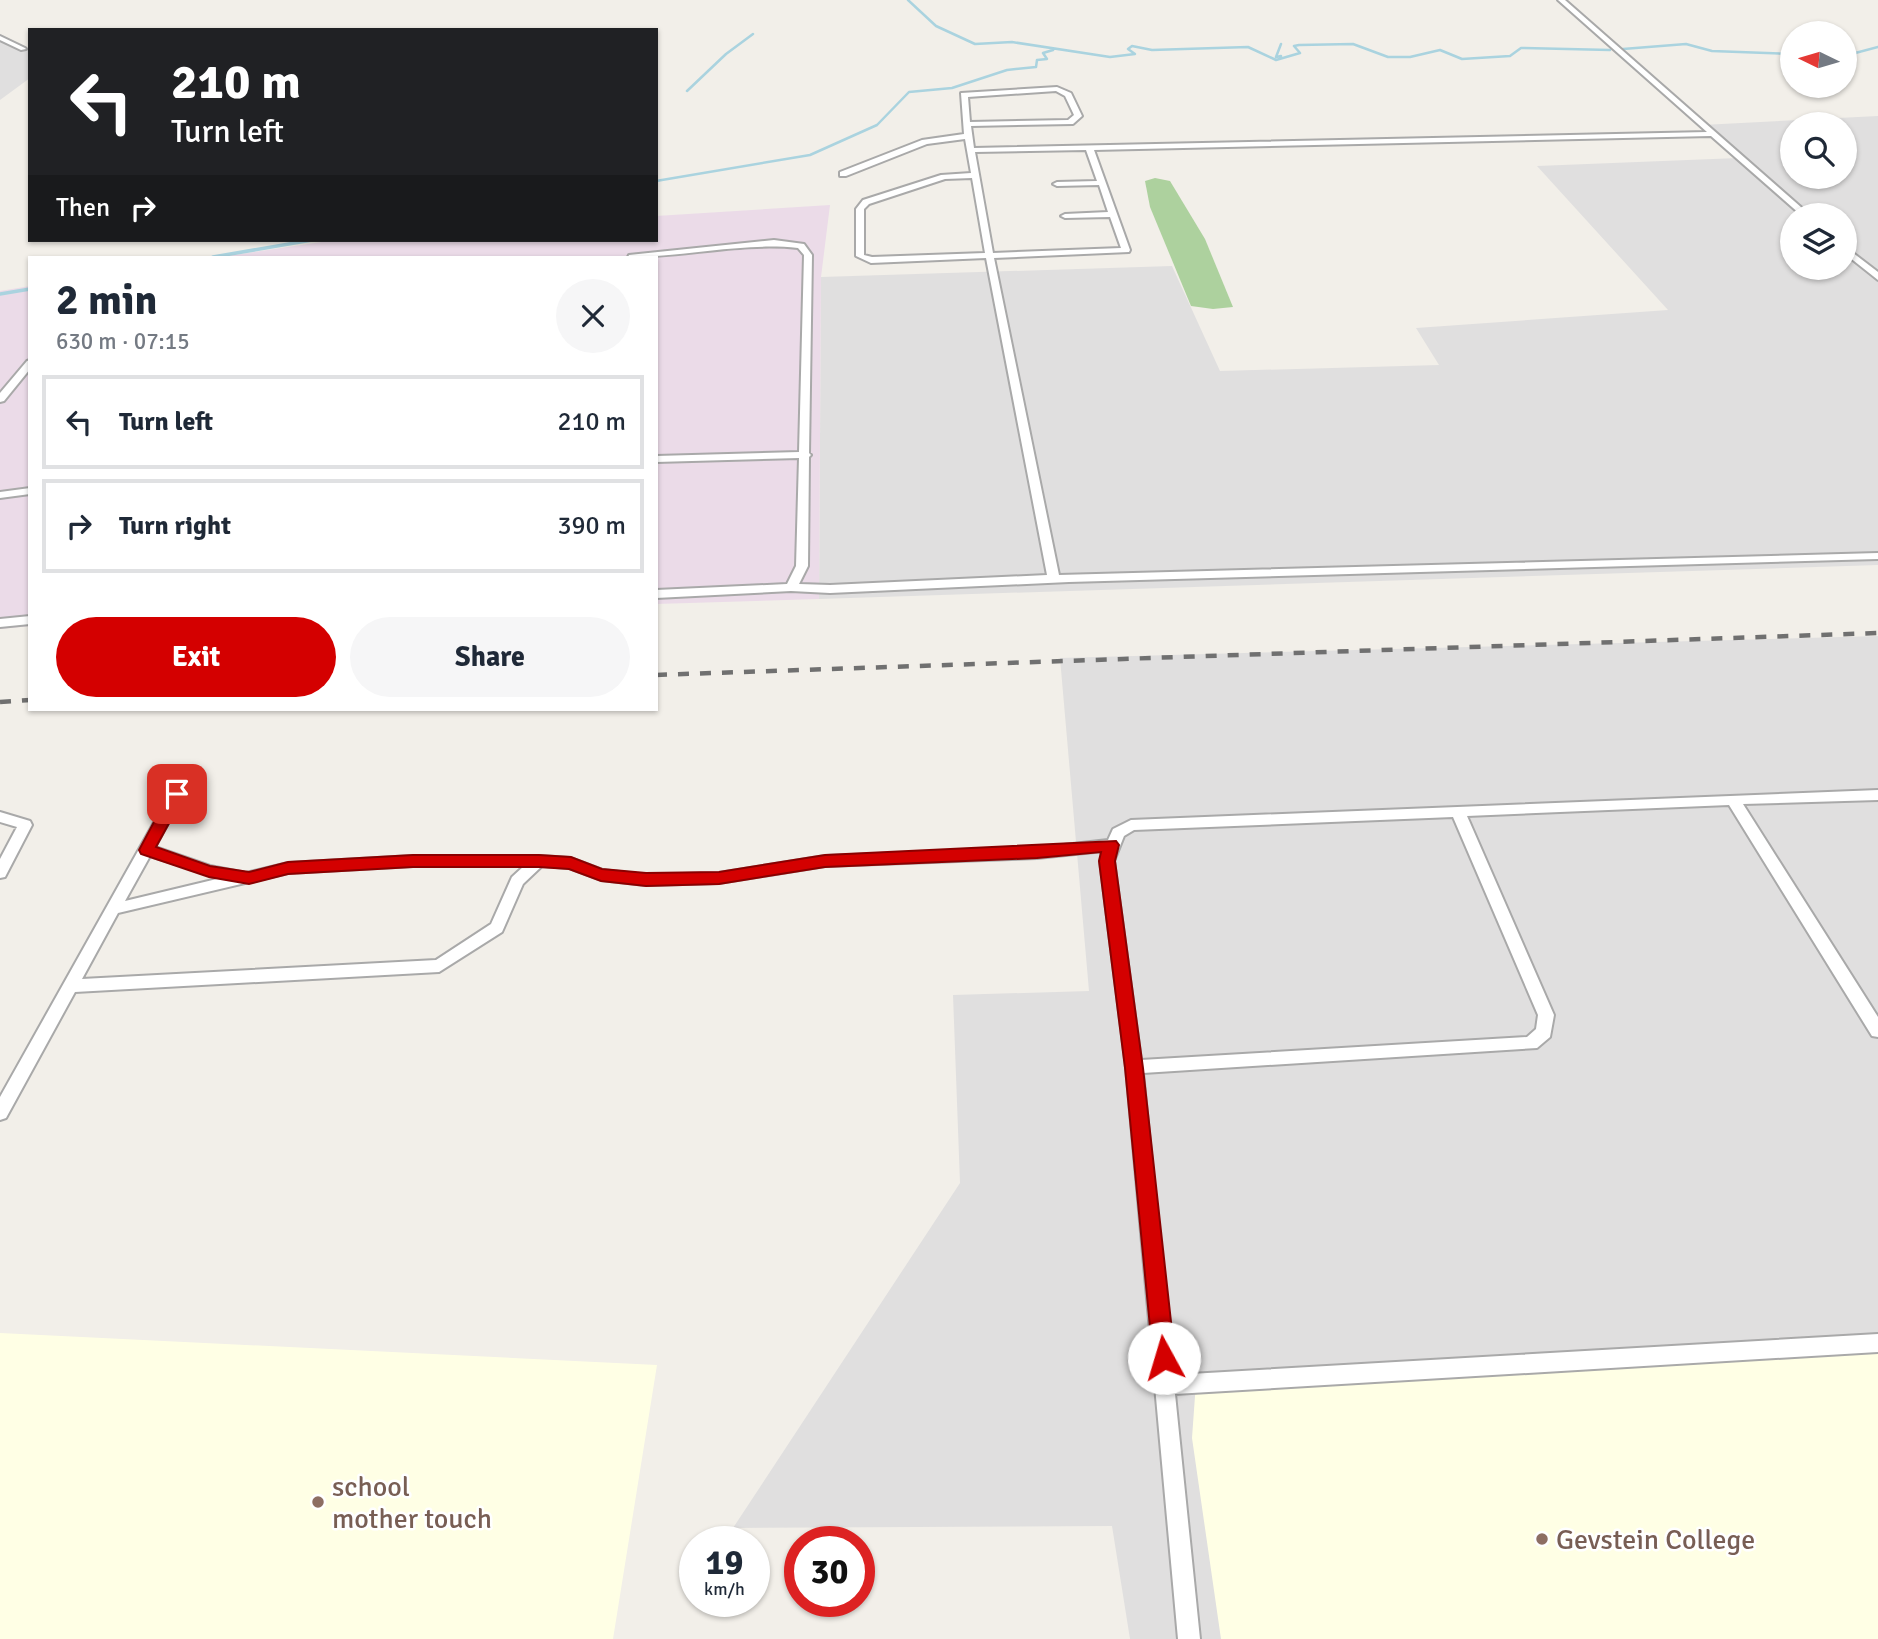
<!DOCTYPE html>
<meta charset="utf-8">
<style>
body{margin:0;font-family:Signika,sans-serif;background:#f6f6f7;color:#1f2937;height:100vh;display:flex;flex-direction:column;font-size:26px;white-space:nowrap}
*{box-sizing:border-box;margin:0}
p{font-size:23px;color:#747a83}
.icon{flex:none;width:38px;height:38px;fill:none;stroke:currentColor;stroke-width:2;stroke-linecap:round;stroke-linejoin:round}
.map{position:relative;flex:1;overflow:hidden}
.side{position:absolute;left:28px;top:256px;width:630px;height:455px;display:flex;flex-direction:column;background:#fff;border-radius:0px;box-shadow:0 2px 5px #0004}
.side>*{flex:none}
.guide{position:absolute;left:28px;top:28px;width:630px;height:214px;border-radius:0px;box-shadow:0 2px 5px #0004;background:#202124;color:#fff;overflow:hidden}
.needle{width:46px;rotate:275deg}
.tools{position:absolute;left:1780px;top:21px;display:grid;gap:14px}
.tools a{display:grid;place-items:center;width:77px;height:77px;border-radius:50%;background:#fff;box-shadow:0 2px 5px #0004;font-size:35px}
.speed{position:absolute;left:679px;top:1526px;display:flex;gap:14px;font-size:35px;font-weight:700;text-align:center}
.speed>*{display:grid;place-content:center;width:91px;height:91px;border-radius:50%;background:#fff;box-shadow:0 2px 5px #0004;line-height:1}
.speed small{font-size:18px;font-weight:400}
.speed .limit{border:10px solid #d22;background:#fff;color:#111}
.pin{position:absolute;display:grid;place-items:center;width:60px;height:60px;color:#fff;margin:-30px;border-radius:14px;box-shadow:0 4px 10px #0006}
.me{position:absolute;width:77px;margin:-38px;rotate:354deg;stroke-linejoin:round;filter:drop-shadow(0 0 5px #0008)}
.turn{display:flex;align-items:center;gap:24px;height:147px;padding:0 28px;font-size:32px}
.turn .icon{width:91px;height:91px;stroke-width:2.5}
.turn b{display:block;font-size:49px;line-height:60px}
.then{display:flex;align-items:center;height:66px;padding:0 28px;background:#0003;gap:14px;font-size:26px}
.round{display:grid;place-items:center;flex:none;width:74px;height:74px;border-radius:37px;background:#f6f6f7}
.overview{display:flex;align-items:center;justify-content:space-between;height:119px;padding:0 28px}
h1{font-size:42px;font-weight:700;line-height:52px}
.button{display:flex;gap:14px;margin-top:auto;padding:14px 28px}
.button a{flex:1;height:80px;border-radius:42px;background:#d40000;color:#fff;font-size:28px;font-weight:700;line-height:80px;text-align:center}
.button a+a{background:#f6f6f7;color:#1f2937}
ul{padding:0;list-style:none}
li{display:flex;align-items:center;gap:21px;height:94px;margin:0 14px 10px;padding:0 14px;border:4px solid #e0e1e3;border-radius:0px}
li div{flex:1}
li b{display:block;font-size:26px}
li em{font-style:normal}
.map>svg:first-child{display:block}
</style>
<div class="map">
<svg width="1878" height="1639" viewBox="0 0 1878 1639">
<rect width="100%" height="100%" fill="#f2efe9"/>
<path fill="#e0dfdf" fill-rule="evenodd" d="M0 34 30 49V78L0 100Z
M1878 116V565L819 599 821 277 1172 266 1220 371 1439 365 1416 328 1668 310 1537 166 1738 158 1702 125ZM1792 124H1844V177H1792ZM1792 215H1844V268H1792Z
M1878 636V1639H1130L1112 1526 733 1528 960 1183 953 995 1089 991 1060 658Z"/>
<path fill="#ebdbe8" d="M830 205 821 277 819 599 656 604V257H221L335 240H656V216Z
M30 286V626L0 629V291Z"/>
<path fill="#ffffe5" d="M0 1333 657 1365 613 1639H0Z
M1878 1348V1639H1221L1192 1438 1196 1382Z"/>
<path fill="#add19e" d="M1155 178 1170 181 1205 239 1233 307 1213 309 1191 306 1150 207 1145 181Z"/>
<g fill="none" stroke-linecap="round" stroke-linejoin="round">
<path stroke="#aad3df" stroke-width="2.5" d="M908 0 936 26 975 44 1012 42 1110 57 1135 54 1128 49 1132 46 1152 50 1248 47 1276 60 1300 53 1294 46 1299 45 1353 44 1388 57H1410L1440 50 1462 59 1510 56 1521 48 1610 50
M1281 44 1276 57 1281 56
M1623 49 1686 44 1712 51 1792 54
M1844 56 1878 47
M687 91 726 54 753 34
M656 181 810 155 877 125 909 92 952 88 1007 70 1036 67 1037 60 1047 59 1043 53 1053 50"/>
<path stroke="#aad3df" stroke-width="3.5" d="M213 257 312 240
M0 294 30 289"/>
<defs>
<path id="minor" d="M1558 0H1565L1810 215H1801L1711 136 1094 150 1130 250 1129 252 994 258 1059 575 1878 553V559L1069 582 830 593 791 591 656 598V590L787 584 796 566 799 458 656 462V456L799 452 804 255 798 248C742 242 685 257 628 257L629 255 774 240 804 244 812 255 809 453 811 455 809 457 808 566 799 584 830 585 1047 575 986 258 871 263 856 256V209L863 200 941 175 971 173 965 139 927 144 846 176H840V172L922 140 964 134 961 93 1057 87 1071 93 1082 116 1073 124 971 126 974 148 1707 132ZM1056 91 1065 96 1074 115 1068 120 970 122 968 97ZM1086 150 1097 181 1057 182 1053 184 1057 186 1099 185 1108 212 1065 214 1061 216 1065 218 1110 217 1121 248 993 253 975 152ZM972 178 985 253 872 257 864 255V209L869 204 945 179Z
M0 36 25 48 26 49 21 50 0 40Z
M1844 246 1878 272V280L1844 253Z
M30 360V369L4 401 0 402V393L27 361Z
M30 488V494L0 498V492Z
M30 616V624L0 627V619Z
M177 789 184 794 155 847 210 866 246 873 288 863 413 856H539L571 858 603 870 646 875 719 873 825 856 1037 848 1108 840 1113 829 1131 820 1878 790V800L1743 804 1878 1017V1037L1872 1036 1729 805 1467 816 1554 1015 1550 1037 1537 1048 1143 1073 1173 1375 1878 1334V1352L1175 1394 1200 1639H1178L1126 1067 1100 861 1104 851 1037 858 825 866 719 883 646 885 601 880 569 868 542 866 523 884 502 932 439 972 75 992 6 1118 0 1120V1097L170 794ZM1453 817 1538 1015 1536 1029 1527 1037 1141 1060 1114 861 1124 836 1134 830ZM150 856 221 878 125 901ZM413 866H524L512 877 491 924 436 960 82 979 118 913 288 873Z
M0 812 30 821 32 825 5 877 0 878V859L17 827 0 822Z"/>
</defs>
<use href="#minor" stroke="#a9a9a9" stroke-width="4"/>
<use href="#minor" fill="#fff" fill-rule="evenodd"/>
<path stroke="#707070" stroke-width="4.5" stroke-dasharray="11 11" stroke-linecap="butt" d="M656 675 1878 633
M0 702 30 700"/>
</g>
<path fill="#d40000" stroke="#8a0000" stroke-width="2" d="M177 789 185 794 156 847 210 866 249 872 288 862 413 855H539L571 857 602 869 646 873 719 872 825 855 1116 841 1119 845 1115 861 1143 1068 1175 1358 1172 1366 1164 1369 1157 1366 1153 1358 1125 1068 1099 861 1101 852 1037 858 825 867 719 884 646 886 601 881 569 869 539 867H413L288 874 249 884 209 877 141 854 139 850 169 794Z"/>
<g fill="#8d6e63" stroke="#fff" stroke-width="2.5">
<circle cx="318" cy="1502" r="7"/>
<circle cx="1542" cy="1539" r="7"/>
</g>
<g text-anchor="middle" stroke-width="5" stroke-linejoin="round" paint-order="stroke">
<g font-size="28" fill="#785e54" stroke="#fff" text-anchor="start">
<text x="332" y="1496">school<tspan x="332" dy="32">mother touch</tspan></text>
<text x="1556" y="1549">Gevstein College</text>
</g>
</g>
</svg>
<div class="tools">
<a><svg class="needle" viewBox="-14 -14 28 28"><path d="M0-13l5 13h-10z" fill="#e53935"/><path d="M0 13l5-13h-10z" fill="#747a83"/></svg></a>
<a><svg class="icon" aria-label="search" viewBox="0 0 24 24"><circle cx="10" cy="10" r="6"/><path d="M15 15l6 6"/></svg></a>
<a><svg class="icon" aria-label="layers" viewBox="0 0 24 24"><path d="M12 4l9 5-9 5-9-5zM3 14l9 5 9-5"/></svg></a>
</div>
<div class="speed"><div>19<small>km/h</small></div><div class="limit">30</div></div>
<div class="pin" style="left:177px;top:794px;background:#d93025"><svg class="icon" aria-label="arrive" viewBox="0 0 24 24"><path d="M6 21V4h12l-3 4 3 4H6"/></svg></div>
<svg class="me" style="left:1164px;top:1358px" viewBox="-20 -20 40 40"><circle r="19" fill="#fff"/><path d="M0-13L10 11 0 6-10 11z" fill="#d40000"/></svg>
<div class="guide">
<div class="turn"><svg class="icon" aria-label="left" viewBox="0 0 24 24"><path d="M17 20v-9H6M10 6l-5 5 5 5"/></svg><div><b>210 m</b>Turn left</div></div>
<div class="then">Then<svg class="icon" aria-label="right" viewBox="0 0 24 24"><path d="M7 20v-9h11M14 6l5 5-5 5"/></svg></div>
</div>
<section class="side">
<div class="overview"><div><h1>2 min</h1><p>630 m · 07:15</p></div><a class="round"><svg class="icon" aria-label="close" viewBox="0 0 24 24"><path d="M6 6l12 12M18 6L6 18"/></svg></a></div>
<ul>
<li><svg class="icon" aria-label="left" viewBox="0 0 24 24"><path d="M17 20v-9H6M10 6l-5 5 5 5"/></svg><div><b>Turn left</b></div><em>210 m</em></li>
<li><svg class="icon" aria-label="right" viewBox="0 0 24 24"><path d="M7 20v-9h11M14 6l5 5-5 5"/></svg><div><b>Turn right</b></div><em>390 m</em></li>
</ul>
<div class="button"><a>Exit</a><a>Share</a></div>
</section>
</div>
